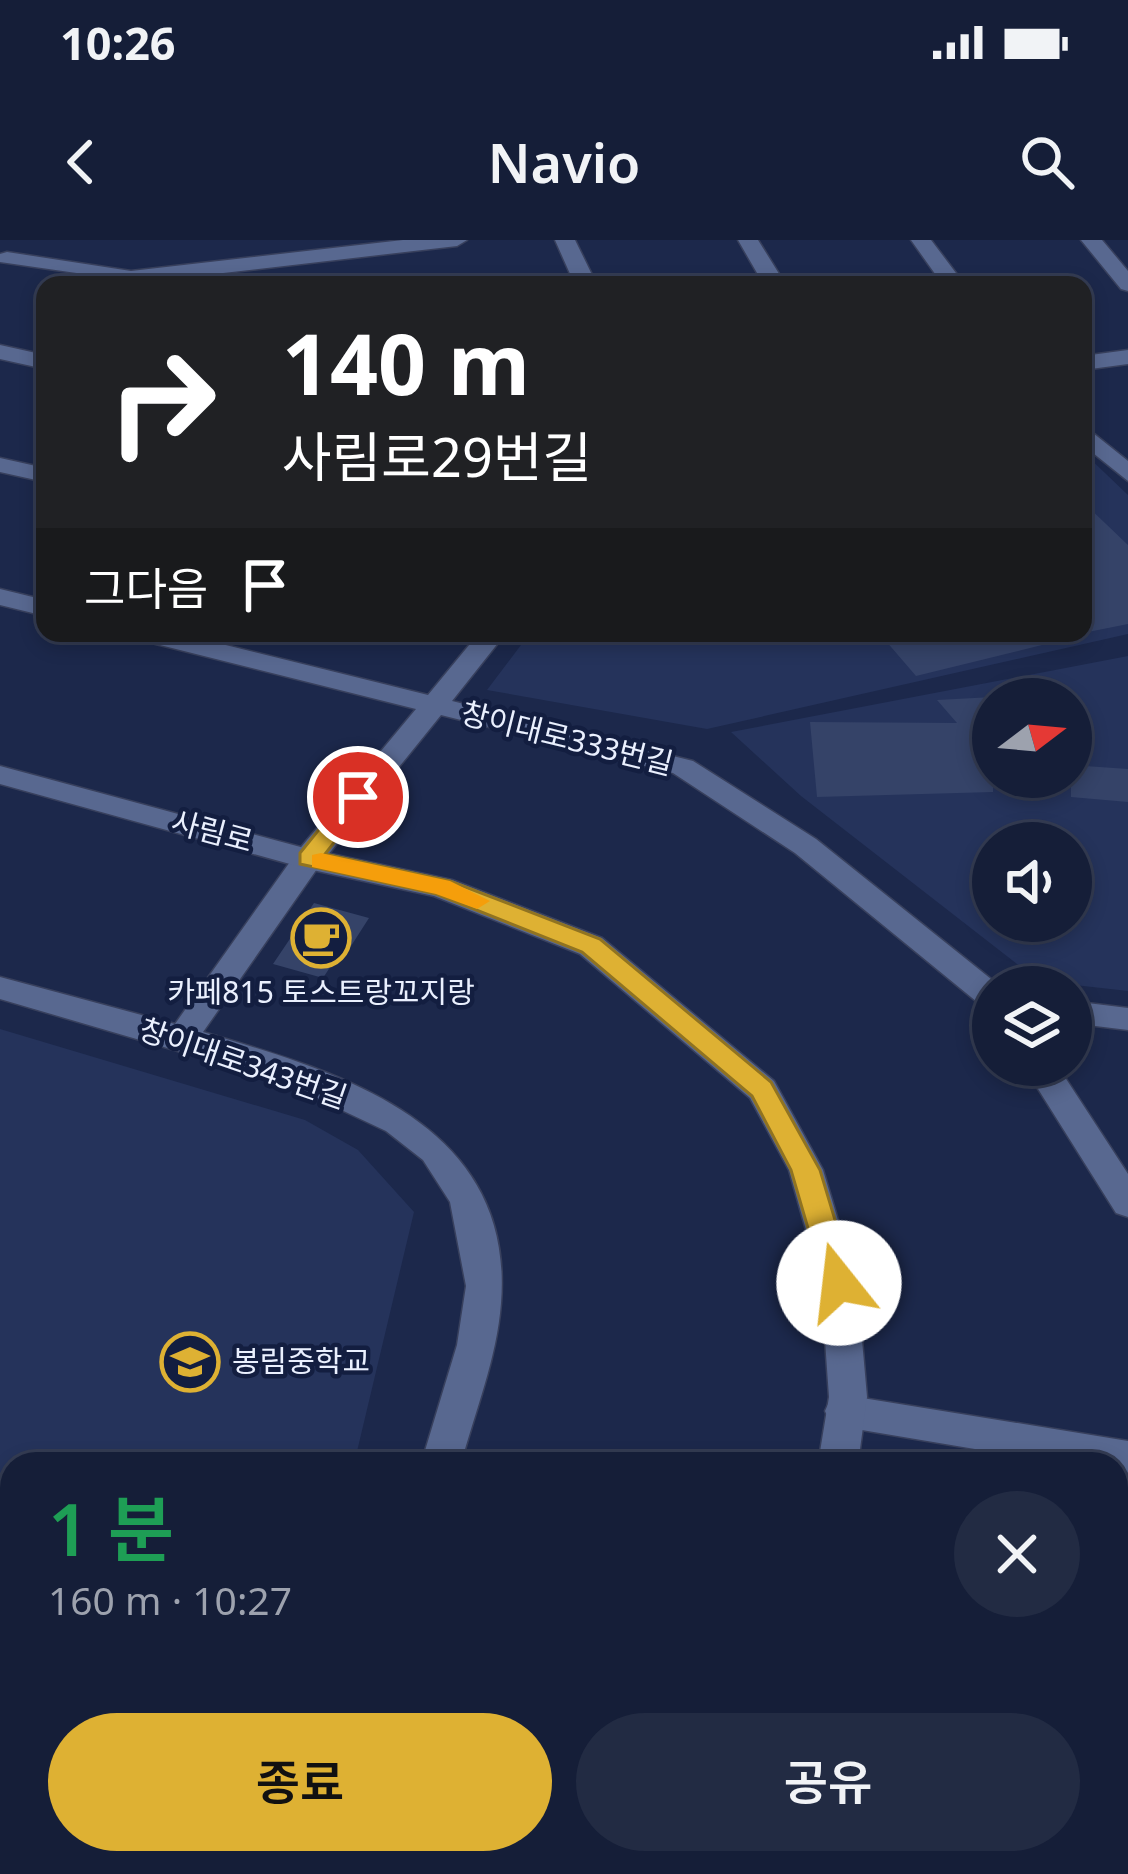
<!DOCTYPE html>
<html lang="ko">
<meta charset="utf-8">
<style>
body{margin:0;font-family:"Noto Sans","Noto Sans KR",sans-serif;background:#222b43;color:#f1f3f6;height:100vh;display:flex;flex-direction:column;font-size:45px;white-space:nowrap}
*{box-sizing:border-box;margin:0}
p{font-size:39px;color:#9da2ae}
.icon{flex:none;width:66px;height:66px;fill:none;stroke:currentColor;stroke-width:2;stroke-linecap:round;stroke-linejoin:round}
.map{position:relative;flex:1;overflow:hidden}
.details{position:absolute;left:0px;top:1212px;width:1128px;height:423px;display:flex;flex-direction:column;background:#151e38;border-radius:36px 36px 0 0;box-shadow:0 6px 18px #0003,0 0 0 3px #343c53}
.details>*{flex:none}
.hud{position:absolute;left:36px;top:36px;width:1056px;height:366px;border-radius:24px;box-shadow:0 6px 18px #0003,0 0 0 3px #343c53;background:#202124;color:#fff;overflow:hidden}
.needle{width:78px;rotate:74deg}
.controls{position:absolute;left:972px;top:438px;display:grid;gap:24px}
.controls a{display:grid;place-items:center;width:120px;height:120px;border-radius:50%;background:#151e38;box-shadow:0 6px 18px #0003,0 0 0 3px #343c53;font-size:60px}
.pin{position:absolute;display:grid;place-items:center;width:102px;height:102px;color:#fff;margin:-51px;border:6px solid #fff;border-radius:50%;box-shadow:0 3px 12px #0007}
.me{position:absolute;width:132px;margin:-66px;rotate:344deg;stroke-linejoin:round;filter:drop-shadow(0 0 9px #0008)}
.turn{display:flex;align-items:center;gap:42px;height:252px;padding:0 48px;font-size:54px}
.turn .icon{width:156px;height:156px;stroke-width:2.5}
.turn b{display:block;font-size:84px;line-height:102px}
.then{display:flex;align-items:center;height:114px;padding:0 48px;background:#0003;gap:24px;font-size:45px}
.round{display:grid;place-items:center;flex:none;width:126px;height:126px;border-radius:63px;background:#222b43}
.head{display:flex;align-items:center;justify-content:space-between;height:204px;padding:0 48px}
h1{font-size:72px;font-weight:600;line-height:90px;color:#1e9e55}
.primary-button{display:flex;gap:24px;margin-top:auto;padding:24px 48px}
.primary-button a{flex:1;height:138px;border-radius:72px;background:#deb133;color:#111;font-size:48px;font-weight:600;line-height:138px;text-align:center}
.primary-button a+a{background:#222b43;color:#f1f3f6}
.status{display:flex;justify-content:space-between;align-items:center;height:84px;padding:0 60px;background:#151e38;direction:ltr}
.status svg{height:33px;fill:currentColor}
header{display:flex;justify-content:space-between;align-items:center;height:156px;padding:0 48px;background:#151e38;font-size:54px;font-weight:600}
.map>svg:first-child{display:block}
</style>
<div class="status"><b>10:26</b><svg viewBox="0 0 49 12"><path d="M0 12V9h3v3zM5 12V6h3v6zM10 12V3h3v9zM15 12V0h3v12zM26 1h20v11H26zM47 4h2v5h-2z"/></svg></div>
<header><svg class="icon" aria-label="back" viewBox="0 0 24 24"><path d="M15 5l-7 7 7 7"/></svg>Navio<svg class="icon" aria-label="search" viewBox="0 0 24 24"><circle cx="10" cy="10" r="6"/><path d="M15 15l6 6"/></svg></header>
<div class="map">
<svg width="1128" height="1634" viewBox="0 0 1128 1634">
<rect width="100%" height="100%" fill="#1c284b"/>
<path fill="#25335b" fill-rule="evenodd" d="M1083 212 1128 255V394L707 489 487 450 530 393H1083Z
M1128 416V751L1039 741 801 556 731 492ZM993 459H1071V537H993ZM993 603H1071V681H993Z
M0 789 305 880 358 910 414 972 354 1224H12V1295L0 1293Z
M0 1336 12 1337V1623H256L253 1634H0Z"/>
<path fill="#354368" d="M1083 262 1128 305V384L1083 393Z
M879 393H1040L1042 405 916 436Z
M993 457V552L817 557 810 482 957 483 937 460Z
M1071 525 1128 529V562L1071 557Z
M314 663 369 678 344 717 338 715 323 738 273 724Z"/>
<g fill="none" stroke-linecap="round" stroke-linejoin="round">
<defs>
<path id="minor" d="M403 0H467L457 6 162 40 160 45 0 22V14L7 12 131 31Z
M555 0H575L597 45H575Z
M738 0H758L786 45H764Z
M911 0H931L965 45H943Z
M1081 0H1102L1128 31V51L1121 49Z
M0 105 45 115V129L0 119Z
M1128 110V124L1083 130V116Z
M1083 185 1128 221V241L1083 205Z
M0 218 45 228V242L0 232Z
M0 349 45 360V376L0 365Z
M132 393H177L428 455 479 393H506L452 461 693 521 816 599 1001 747H993V769L982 766 795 613 673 533 441 475 319 626 203 792C342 833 515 883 501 1063 497 1118 475 1171 461 1224H421L457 1105 466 1046 450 962 423 920 386 891 280 841 0 759V737L175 784 297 612 416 469 136 399Z
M1071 761 1128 768V790L1071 783Z
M1023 825H1057L1128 934V977L1116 973Z
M844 1155 1128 1201V1235L1116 1233V1224H1064L844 1187 830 1182 825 1171 830 1160Z
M312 1623H358L355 1634H309Z"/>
<path id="tertiary" d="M0 526 308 609 452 640 602 698 774 841 823 930 857 1043 867 1157 858 1224H818L829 1157 821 1043 789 930 750 858 580 714 434 656 308 629 0 544Z
M770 1623H816L815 1634H769Z"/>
</defs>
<use href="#minor" stroke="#38405d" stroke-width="3"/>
<use href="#tertiary" stroke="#38405d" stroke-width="3"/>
<use href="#minor" fill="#586890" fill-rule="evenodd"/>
<use href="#tertiary" fill="#586890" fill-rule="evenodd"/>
</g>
<path fill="#deb133" stroke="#907321" stroke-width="3" d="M358 549 370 557 325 614 450 641 600 699 771 842 820 930 854 1043 849 1052H828L824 1043 791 930 752 856 582 712 436 654 300 624V613L350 551Z"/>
<path fill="#f59e0b" d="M321 613 450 641 490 661 477 669 436 654 312 627V615Z"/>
<defs>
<symbol id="cafe-ring" viewBox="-11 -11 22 22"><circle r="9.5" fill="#131e40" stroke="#deb133" stroke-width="1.5"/><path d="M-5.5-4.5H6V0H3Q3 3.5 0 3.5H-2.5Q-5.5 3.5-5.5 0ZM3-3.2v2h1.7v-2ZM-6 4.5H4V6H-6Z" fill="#deb133"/></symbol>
<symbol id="school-ring" viewBox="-11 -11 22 22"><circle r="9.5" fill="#131e40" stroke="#deb133" stroke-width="1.5"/><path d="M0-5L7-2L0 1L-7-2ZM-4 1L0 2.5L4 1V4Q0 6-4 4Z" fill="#deb133"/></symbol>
</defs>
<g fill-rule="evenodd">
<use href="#cafe-ring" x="288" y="665" width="66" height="66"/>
<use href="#school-ring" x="157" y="1089" width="66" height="66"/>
</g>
<g text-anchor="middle" stroke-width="9" stroke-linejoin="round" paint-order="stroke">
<g font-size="30" fill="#eaf0fe" stroke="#131e40">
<text transform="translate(567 499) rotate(14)" y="10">창이대로333번길</text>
<text transform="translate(212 592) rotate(15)" y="10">사림로</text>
<text transform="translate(243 824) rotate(19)" y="10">창이대로343번길</text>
</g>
<g font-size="30" fill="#eaf0fe" stroke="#131e40">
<text x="321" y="763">카페815 토스트랑꼬지랑</text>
<text x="232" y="1132" text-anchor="start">봉림중학교</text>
</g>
</g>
</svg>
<div class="controls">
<a><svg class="needle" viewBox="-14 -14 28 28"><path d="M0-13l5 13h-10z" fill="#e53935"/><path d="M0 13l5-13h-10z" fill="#9da2ae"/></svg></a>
<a><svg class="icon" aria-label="sound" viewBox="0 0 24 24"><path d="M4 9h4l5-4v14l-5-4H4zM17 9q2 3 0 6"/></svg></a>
<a><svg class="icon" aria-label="layers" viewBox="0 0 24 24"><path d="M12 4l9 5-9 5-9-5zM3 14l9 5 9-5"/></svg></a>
</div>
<div class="pin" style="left:358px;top:557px;background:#d93025"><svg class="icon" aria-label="arrive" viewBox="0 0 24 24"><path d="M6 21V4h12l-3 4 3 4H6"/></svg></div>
<svg class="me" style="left:839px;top:1043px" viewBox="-20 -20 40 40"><circle r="19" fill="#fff"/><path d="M0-13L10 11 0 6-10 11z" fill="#deb133"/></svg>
<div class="hud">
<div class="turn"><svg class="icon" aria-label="right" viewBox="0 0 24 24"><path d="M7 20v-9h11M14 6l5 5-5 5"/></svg><div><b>140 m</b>사림로29번길</div></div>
<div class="then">그다음<svg class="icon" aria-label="arrive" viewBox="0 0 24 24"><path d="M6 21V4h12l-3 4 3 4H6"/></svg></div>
</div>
<section class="details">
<div class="head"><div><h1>1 분</h1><p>160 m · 10:27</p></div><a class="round"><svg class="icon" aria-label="close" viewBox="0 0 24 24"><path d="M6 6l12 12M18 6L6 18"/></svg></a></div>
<div class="primary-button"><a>종료</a><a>공유</a></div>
</section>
</div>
